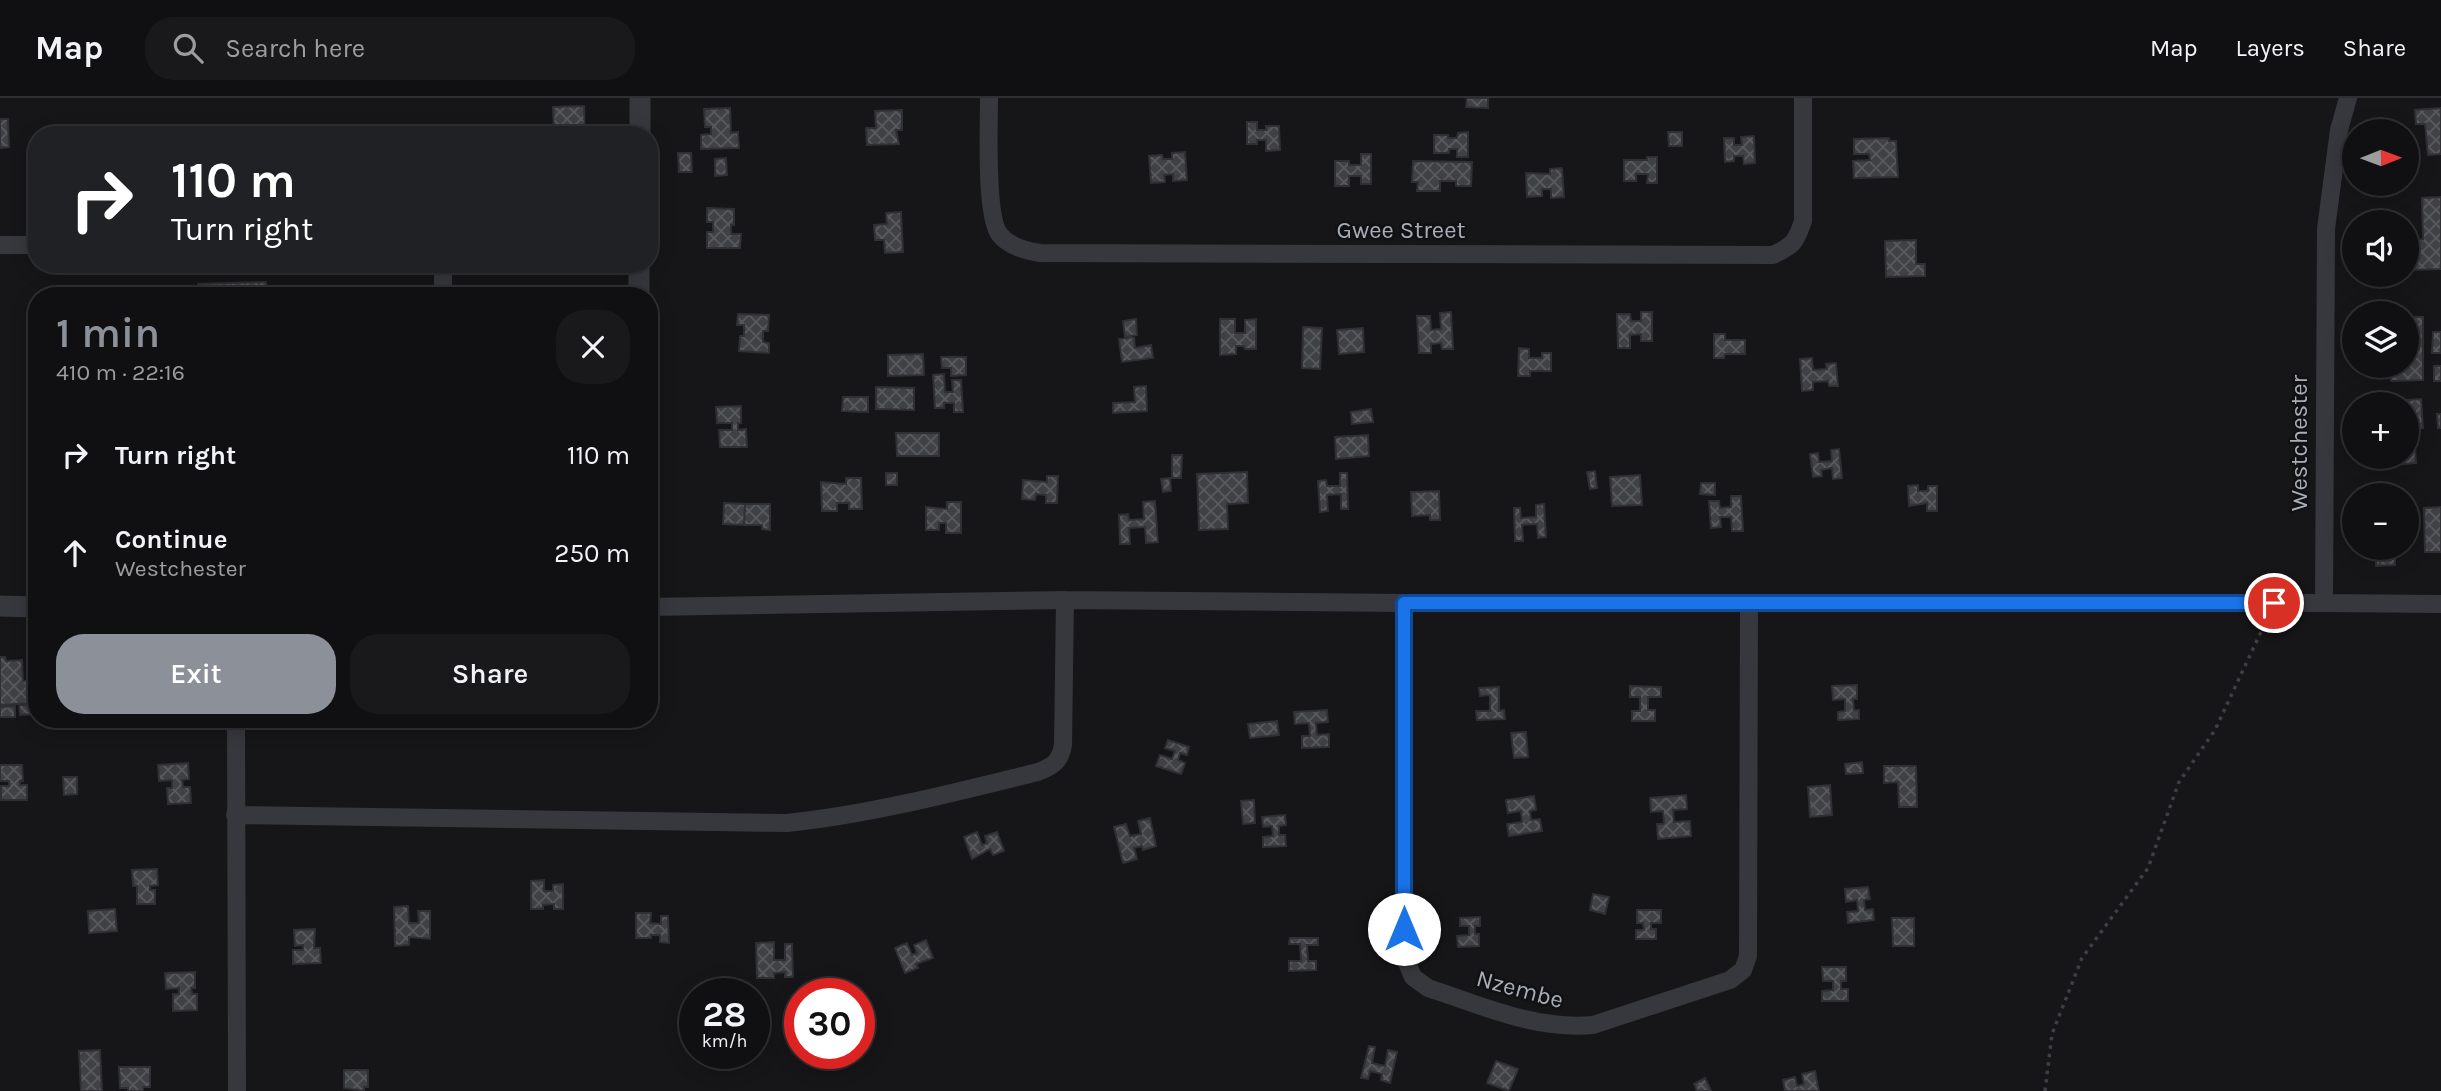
<!DOCTYPE html>
<meta charset="utf-8">
<style>
body{margin:0;font-family:Karla,sans-serif;background:#19191b;color:#f1f3f6;height:100vh;display:flex;flex-direction:column;font-size:26px;white-space:nowrap}
*{box-sizing:border-box;margin:0}
p{font-size:23px;color:#9c9d9f}
.icon{flex:none;width:38px;height:38px;fill:none;stroke:currentColor;stroke-width:2;stroke-linecap:round;stroke-linejoin:round}
.map{position:relative;flex:1;overflow:hidden}
.drawer{position:absolute;left:28px;top:189px;width:630px;height:441px;display:flex;flex-direction:column;background:#101012;border-radius:28px;box-shadow:0 4px 18px #0003,0 0 0 2px #303032}
.drawer>*{flex:none}
.top-card{position:absolute;left:28px;top:28px;width:630px;height:147px;border-radius:28px;box-shadow:0 4px 18px #0003,0 0 0 2px #303032;background:#202124;color:#fff;overflow:hidden}
.needle{width:46px;rotate:89deg}
.controls{position:absolute;left:2342px;top:21px;display:grid;gap:14px}
.controls a{display:grid;place-items:center;width:77px;height:77px;border-radius:50%;background:#101012;box-shadow:0 4px 18px #0003,0 0 0 2px #303032;font-size:35px}
.speed{position:absolute;left:679px;top:880px;display:flex;gap:14px;font-size:35px;font-weight:700;text-align:center}
.speed>*{display:grid;place-content:center;width:91px;height:91px;border-radius:50%;background:#101012;box-shadow:0 4px 18px #0003,0 0 0 2px #303032;line-height:1}
.speed small{font-size:18px;font-weight:400}
.speed .limit{border:10px solid #d22;background:#fff;color:#111}
.pin{position:absolute;display:grid;place-items:center;width:60px;height:60px;color:#fff;margin:-30px;border:4px solid #fff;border-radius:50%;box-shadow:0 2px 7px #0007}
.me{position:absolute;width:77px;margin:-38px;rotate:0deg;stroke-linejoin:round;filter:drop-shadow(0 0 5px #0008)}
.turn{display:flex;align-items:center;gap:24px;height:147px;padding:0 28px;font-size:32px}
.turn .icon{width:91px;height:91px;stroke-width:2.5}
.turn b{display:block;font-size:49px;line-height:60px}
.round{display:grid;place-items:center;flex:none;width:74px;height:74px;border-radius:28px;background:#19191b}
.head{display:flex;align-items:center;justify-content:space-between;height:119px;padding:0 28px}
h1{font-size:42px;font-weight:600;line-height:52px;color:#8c9099}
.button{display:flex;gap:14px;margin-top:auto;padding:14px 28px}
.button a{flex:1;height:80px;border-radius:28px;background:#8c9099;color:#fff;font-size:28px;font-weight:600;line-height:80px;text-align:center}
.button a+a{background:#19191b;color:#f1f3f6}
ul{padding:0;list-style:none}
li{display:flex;align-items:center;gap:21px;height:98px;padding:0 28px}
li div{flex:1}
li b{display:block;font-size:26px}
li em{font-style:normal}
header{display:flex;align-items:center;gap:42px;box-sizing:border-box;height:98px;padding:0 35px;background:#101012;border-bottom:2px solid #303032}
header strong{font-size:33px}
nav{display:flex;gap:38px;margin-inline-start:auto;font-size:24px}
.search{width:490px;height:63px;background:#19191b;display:flex;align-items:center;gap:18px;box-sizing:border-box;padding:0 24px;border-radius:28px;color:#9c9d9f;font-size:26px}
.map>svg:first-child{display:block}
</style>
<header>
<strong>Map</strong>
<div class="search"><svg class="icon" aria-label="search" viewBox="0 0 24 24"><circle cx="10" cy="10" r="6"/><path d="M15 15l6 6"/></svg>Search here</div>
<nav><a>Map</a><a>Layers</a><a>Share</a></nav>
</header>
<div class="map">
<svg width="2441" height="993" viewBox="0 0 2441 993">
<defs>
<pattern id="building-cross-hatch" width="8" height="8" patternUnits="userSpaceOnUse" patternTransform="scale(1.75)"><rect width="8" height="8" fill="#404145"/><path d="M0 0l8 8M0 8l8-8" fill="none" stroke="#595a5e"/></pattern>
</defs>
<rect width="100%" height="100%" fill="#161618"/>
<path fill="url(#building-cross-hatch)" stroke="#303034" stroke-width="2" d="M1467 0H1488V10L1466 9Z
M584 8 585 37H554L553 9Z
M730 10 731 35 738 34 739 50 701 51V37L711 36V29H705L704 11Z
M2441 10V56L2428 57 2425 26H2416L2415 12Z
M902 12V32H896L899 46 867 47 866 30H876L875 13Z
M0 21H8L9 49 0 50Z
M1247 24H1257V32H1266V28H1279L1280 52 1266 53V42H1257V46H1247Z
M1468 34V59H1457V51H1449V55H1434V37H1448V40H1457L1458 35Z
M1668 34H1682V48H1669Z
M1754 38 1755 65 1744 66 1743 58H1734V63L1725 64 1724 40H1734V47H1742L1741 39Z
M1889 40V43H1896L1898 79 1854 80 1853 63 1870 62 1869 56H1854V41Z
M1185 54 1187 82 1173 83V76L1164 77 1165 84 1151 85 1149 58 1162 57 1163 61H1172V55Z
M678 55H691L692 74H679Z
M1361 56H1371V86H1361V78H1349V88H1335V63H1349V67H1361Z
M1647 59H1657V85H1647L1648 76H1636V83H1624V62H1647Z
M726 60 727 77 715 78V61Z
M1413 63 1472 64 1471 88H1456V83H1440V93H1417L1418 84H1412Z
M1562 70 1564 99 1551 100V91H1542V98L1527 99 1526 75 1550 76V71Z
M2441 99V171L2412 172V142L2423 141 2422 100Z
M707 110 734 111V127H731V136H741L740 150H707V134H713V124H707Z
M901 114 903 154 885 155 884 142H875L874 127 887 126 886 115Z
M1916 142V166H1925V178L1886 179 1885 143Z
M266 184 267 198H198V186Z
M1451 214 1453 251H1442L1441 245 1431 246V255H1419L1417 218H1430L1431 232 1441 231 1440 215Z
M1641 214H1652V243H1641V236L1630 237V250H1618L1617 216H1630L1631 223H1641Z
M738 216 769 217 768 233H763V244L769 245V255L739 253 740 238H744V227H737Z
M2406 219H2423V282L2391 283 2390 268H2406Z
M1136 221 1137 237 1125 239 1123 223Z
M1220 221H1235V235H1245V222L1256 221V251H1245L1244 248H1236V256L1220 257Z
M1303 229 1322 230 1320 271 1302 270Z
M1363 230 1364 254 1339 256 1337 232Z
M2433 234H2441V255H2432Z
M1714 236H1725V242H1745V256H1725L1724 260H1714Z
M1134 239 1135 250 1151 247 1153 260 1122 264 1119 241Z
M1519 250 1529 251V260H1542V255H1551V273H1530V278H1518Z
M923 256 924 277 888 278V257Z
M941 259H966V277L951 278V270H942Z
M1812 260 1813 272 1827 271 1826 266 1836 265 1838 288H1829L1828 283 1813 284V292L1802 293 1800 261Z
M2434 268H2441V283H2434Z
M944 276 945 294H953L952 282H961L963 314H954V305H944V310H935L933 277Z
M1146 288 1147 313 1113 315V305L1135 304 1134 289Z
M876 289 914 290V312L876 311Z
M843 299H868V314L842 313Z
M2421 301 2423 330H2414L2416 365 2391 367V359H2406V306H2382V304Z
M741 308V325H738V332L746 331 747 349H720L719 332H732V325H717L716 309Z
M1371 311 1373 324 1352 326 1351 314Z
M2437 316H2441V330H2438Z
M896 335H939V358H897Z
M1368 337 1369 358 1336 361 1335 339Z
M1839 351 1842 380 1833 381 1832 370 1821 372 1822 378 1813 379 1810 356 1818 355 1819 364 1832 363 1831 352Z
M1172 357H1182L1181 380H1172Z
M1595 373 1597 390 1590 391 1587 374Z
M1247 374 1248 405 1227 406 1228 431 1199 432 1197 376Z
M886 375H897V387H886Z
M1340 375H1347L1348 411H1341V396L1327 397 1328 413 1320 414 1318 383 1326 382 1327 388H1340Z
M1640 377 1642 407 1612 408 1610 379Z
M1047 378H1058L1057 405H1046V397L1036 396 1035 402 1022 401 1023 382 1047 384Z
M846 380H861L862 411H849V405H837V413H822L821 384 846 386Z
M1170 380 1171 393 1163 394 1161 381Z
M1701 385H1715V397L1700 396Z
M1918 387V393H1928V388H1937V413H1927V405L1909 408 1908 388Z
M1439 393 1440 422H1430V417L1412 418 1411 394Z
M1731 398H1741L1743 433H1732L1731 419H1720L1721 429 1711 430 1709 403H1719L1720 410 1731 409Z
M1155 403 1158 444 1146 445 1145 429 1129 430 1130 446H1120L1119 417 1128 416 1129 422 1144 421 1143 404Z
M947 404H961V435H946V425H939V432H926V409L947 411Z
M724 405 745 406 744 427 723 426Z
M745 406H770V432L762 431V427H744Z
M1544 406 1546 439 1538 440 1537 426 1522 427 1523 443H1515L1514 410H1520L1521 420 1536 419V407Z
M2441 409V454H2425L2424 410Z
M2376 450H2395V467L2376 468Z
M0 559H5L6 563 22 562 23 583 32 582 33 605 0 607Z
M1857 587V601H1853L1854 612H1859V621L1838 622V614L1845 613V601L1833 602 1832 588Z
M1630 588 1661 589V599H1648V612H1655V623H1632V613H1640V599H1630Z
M1499 589V613L1504 612 1505 621 1477 622 1476 613H1490V597L1480 598 1479 590Z
M19 607H37V616L20 617Z
M15 608V619H0V609Z
M1327 612 1328 624 1316 625 1317 637 1329 636V649L1302 650V638H1310L1309 625 1295 626 1294 614Z
M1277 623 1279 637 1250 640 1248 626Z
M1526 634 1528 659 1514 660 1511 635Z
M1168 642 1189 649 1187 657 1180 655 1178 662 1185 665 1181 676 1156 668 1160 657 1172 661 1175 653 1165 650Z
M1862 664 1863 675 1846 676 1845 666Z
M188 665 189 681 182 682 183 689H190L191 705 168 706 167 690H172V682L159 683 158 667Z
M0 667H22L23 683H20V687H27V702H1V688H9V683H0Z
M1884 668H1916L1917 709H1899L1898 684 1884 685Z
M63 679H77V696L64 697Z
M1830 687 1832 717 1810 719 1808 689Z
M1686 697 1687 711 1673 712 1674 724 1690 723 1691 738 1658 741 1657 726H1664L1663 713 1651 714 1650 700Z
M1534 698 1536 712 1530 713 1531 722 1540 721 1542 733 1509 738 1507 726 1522 724 1521 713 1508 715 1506 702Z
M1254 702 1255 725 1243 726 1241 703Z
M1285 717 1286 727 1279 728V737H1285L1286 748 1263 749V739L1273 738 1272 728 1263 729 1262 719Z
M1150 720 1156 748 1143 752 1142 748 1134 750 1137 761 1123 765 1114 729 1126 726 1130 738 1141 736 1138 723Z
M977 734 982 747 987 745 985 738 997 734 1004 753 993 757 990 751 972 761 964 739Z
M157 771 158 787 150 788V792H155V806H137V788H133L132 772Z
M544 782V793H553V787L563 786V811H554V806L543 807V811H531V783Z
M1868 789 1870 801 1864 802 1865 812 1873 811 1874 822 1848 825 1847 814 1858 813 1857 802 1846 804 1845 791Z
M1593 796 1609 799 1605 816 1590 812Z
M408 808 409 825H419L418 813H430V841L409 839V847L395 848 394 809Z
M115 811 117 833 89 835 88 813Z
M1637 812H1661V825H1651V831H1656V841H1636V832H1644L1643 825H1637Z
M636 815H651L650 825 661 826V818H668L669 845 660 844V837H651V840H636Z
M1480 819V828H1475V836H1479V848L1458 849 1457 838 1469 837V828H1460V820Z
M1892 820H1914V848H1893Z
M315 831 314 850H320L321 865 293 866V852H303V847L295 848 294 832Z
M1290 840H1318V847H1307L1308 863H1316V872L1289 873V863H1301L1300 846H1289Z
M926 842 933 860 916 866 918 870 905 875 895 850 907 845 912 857 917 855 914 847Z
M774 844V862H785V846H792L793 879H785V874L774 875V880H757L756 845Z
M1822 869H1846V883H1841V891H1848V903H1822V893L1833 892V883H1823Z
M195 874V890H191L192 896H197V912L173 913V896H179V890L166 891 165 875Z
M1369 948 1375 949 1372 965 1385 968 1388 952 1397 954 1390 985 1381 982 1382 976 1370 973 1368 981 1361 980Z
M100 952 102 993H81L79 953Z
M1496 963 1518 971 1509 993 1487 985Z
M119 969H150V989H143V993H128V990H120Z
M344 972H368V989H364V993L344 990Z
M1815 973 1819 993H1785L1783 982 1795 979 1797 988 1804 986 1802 976Z
M1705 980 1711 993H1697L1694 986Z"/>
<g fill="none" stroke-linecap="round" stroke-linejoin="round">
<path stroke="#3d3f44" stroke-width="3.5" stroke-dasharray="3.5 5" stroke-linecap="butt" d="M2045 993 2052 936 2082 860 2148 770 2179 684 2215 632 2266 523"/>
<path stroke="#37383d" stroke-width="18" d="M989 0C989 26 985 120 1000 137 1010 149 1026 153 1040 155L1773 157C1793 148 1796 144 1803 123V0
M0 147H37
M443 198V166
M1404 505V858L1413 879 1428 890C1483 908 1535 932 1593 927L1730 882 1743 872 1748 858 1749 505
M2324 505 2441 506
M649 509 1065 502 1404 505H2324L2326 131 2339 32 2348 0
M236 621 237 993
M235 717 787 725C872 716 956 694 1038 674 1053 668 1060 664 1063 647L1065 502"/>
<path stroke="#37383d" stroke-width="21" d="M640 37V0
M639 198V166
M0 508 37 509"/>
</g>
<g fill="none" stroke-linecap="round" stroke-linejoin="round">
<defs>
<path id="route" d="M1404 831V505H2274"/>
</defs>
<use href="#route" stroke="#114b97" stroke-width="18"/>
<use href="#route" stroke="#1a73e8" stroke-width="12"/>
</g>
<g text-anchor="middle" stroke-width="5" stroke-linejoin="round" paint-order="stroke">
<g font-size="24" fill="#a8adb8" stroke="#111113">
<text x="1401" y="140">Gwee Street</text>
<text transform="translate(2299 345) rotate(-90)" y="8">Westchester</text>
<text transform="translate(1520 891) rotate(15)" y="8">Nzembe</text>
</g>
</g>
</svg>
<div class="controls">
<a><svg class="needle" viewBox="-14 -14 28 28"><path d="M0-13l5 13h-10z" fill="#e53935"/><path d="M0 13l5-13h-10z" fill="#9c9d9f"/></svg></a>
<a><svg class="icon" aria-label="sound" viewBox="0 0 24 24"><path d="M4 9h4l5-4v14l-5-4H4zM17 9q2 3 0 6"/></svg></a>
<a><svg class="icon" aria-label="layers" viewBox="0 0 24 24"><path d="M12 4l9 5-9 5-9-5zM3 14l9 5 9-5"/></svg></a>
<a>+</a>
<a>−</a>
</div>
<div class="speed"><div>28<small>km/h</small></div><div class="limit">30</div></div>
<div class="pin" style="left:2274px;top:505px;background:#d93025"><svg class="icon" aria-label="arrive" viewBox="0 0 24 24"><path d="M6 21V4h12l-3 4 3 4H6"/></svg></div>
<svg class="me" style="left:1404px;top:831px" viewBox="-20 -20 40 40"><circle r="19" fill="#fff"/><path d="M0-13L10 11 0 6-10 11z" fill="#1a73e8"/></svg>
<div class="top-card">
<div class="turn"><svg class="icon" aria-label="right" viewBox="0 0 24 24"><path d="M7 20v-9h11M14 6l5 5-5 5"/></svg><div><b>110 m</b>Turn right</div></div>
</div>
<section class="drawer">
<div class="head"><div><h1>1 min</h1><p>410 m · 22:16</p></div><a class="round"><svg class="icon" aria-label="close" viewBox="0 0 24 24"><path d="M6 6l12 12M18 6L6 18"/></svg></a></div>
<ul>
<li><svg class="icon" aria-label="right" viewBox="0 0 24 24"><path d="M7 20v-9h11M14 6l5 5-5 5"/></svg><div><b>Turn right</b></div><em>110 m</em></li>
<li><svg class="icon" aria-label="ahead" viewBox="0 0 24 24"><path d="M12 20V5M6 11l6-6 6 6"/></svg><div><b>Continue</b><p>Westchester</p></div><em>250 m</em></li>
</ul>
<div class="button"><a>Exit</a><a>Share</a></div>
</section>
</div>
